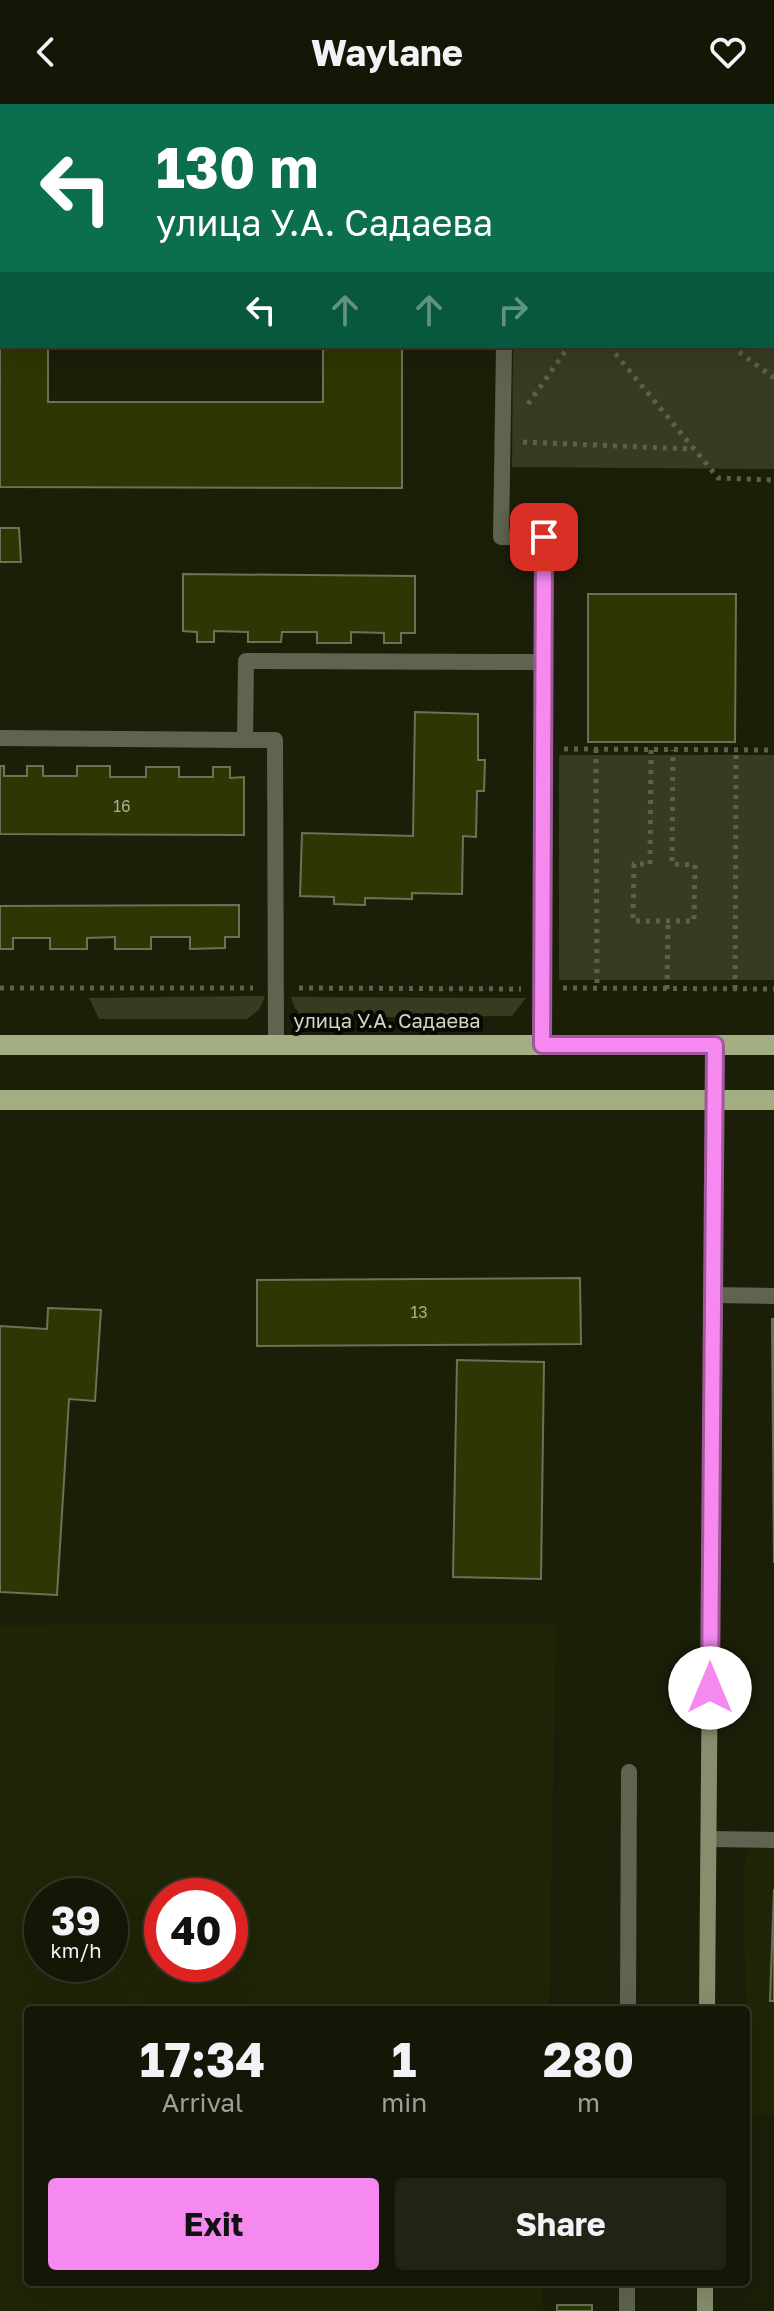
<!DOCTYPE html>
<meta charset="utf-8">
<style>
body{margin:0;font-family:"Golos Text",sans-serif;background:#212414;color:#f1f3f6;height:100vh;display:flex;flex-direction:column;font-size:30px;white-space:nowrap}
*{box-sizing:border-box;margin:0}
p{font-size:26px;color:#9d9f9b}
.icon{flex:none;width:44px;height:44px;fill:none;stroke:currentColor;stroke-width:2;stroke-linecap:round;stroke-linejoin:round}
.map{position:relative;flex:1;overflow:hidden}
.drawer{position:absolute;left:24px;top:1902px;width:726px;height:280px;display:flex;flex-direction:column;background:#141706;border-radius:8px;box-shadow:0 8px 32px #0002,0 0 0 2px #333628}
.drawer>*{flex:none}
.guide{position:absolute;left:0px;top:0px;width:774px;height:244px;box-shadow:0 8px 32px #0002,0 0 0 2px #333628;background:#0b6e4f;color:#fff;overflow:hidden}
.speed{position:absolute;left:24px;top:1774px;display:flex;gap:16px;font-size:40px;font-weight:700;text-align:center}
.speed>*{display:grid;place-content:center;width:104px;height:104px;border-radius:50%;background:#141706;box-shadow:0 8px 32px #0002,0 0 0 2px #333628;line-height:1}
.speed small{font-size:20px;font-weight:400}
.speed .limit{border:12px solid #d22;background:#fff;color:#111}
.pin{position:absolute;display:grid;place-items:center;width:68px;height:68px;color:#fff;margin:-34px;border-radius:16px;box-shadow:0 4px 12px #0006}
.me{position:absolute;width:88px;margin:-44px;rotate:0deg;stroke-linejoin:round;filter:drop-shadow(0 0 6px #0008)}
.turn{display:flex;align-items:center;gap:28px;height:168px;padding:0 24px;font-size:36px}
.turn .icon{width:104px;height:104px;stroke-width:2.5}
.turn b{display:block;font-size:56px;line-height:68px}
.lanes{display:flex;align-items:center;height:76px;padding:0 24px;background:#0003;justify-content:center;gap:40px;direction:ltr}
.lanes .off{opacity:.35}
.eta{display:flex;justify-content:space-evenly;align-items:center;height:136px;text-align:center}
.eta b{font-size:48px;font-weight:700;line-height:56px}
.button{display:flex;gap:16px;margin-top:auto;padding:16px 24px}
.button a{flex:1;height:92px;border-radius:8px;background:#f589ef;color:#111;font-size:32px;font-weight:700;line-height:92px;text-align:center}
.button a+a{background:#212414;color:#f1f3f6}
header{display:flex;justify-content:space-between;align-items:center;height:104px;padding:0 24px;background:#141706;font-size:36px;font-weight:700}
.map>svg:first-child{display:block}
</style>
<header><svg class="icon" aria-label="back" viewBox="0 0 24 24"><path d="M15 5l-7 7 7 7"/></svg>Waylane<svg class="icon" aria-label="heart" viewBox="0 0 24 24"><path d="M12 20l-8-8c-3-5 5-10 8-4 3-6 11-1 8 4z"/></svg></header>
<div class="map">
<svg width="774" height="2207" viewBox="0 0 774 2207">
<rect width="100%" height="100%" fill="#1b1f08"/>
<path fill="#202507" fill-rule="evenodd" d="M556 1519 549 1906H28V2178H543V2207H0V1521ZM42 1792H110V1860H42ZM162 1792H230V1860H162Z
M750 1733H774V2012L746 2008 744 1763Z"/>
<path fill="#363c20" d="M515 0H774V365L512 363 513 242H772V2Z
M559 651H774V876H559Z
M265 892 259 906 247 915H99L89 894Z
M291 893 526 894 512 912 303 914 295 904Z"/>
<path fill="#2e3603" stroke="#6c7258" stroke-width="2" d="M0 0H98L2 2V242H48V298H323V242H402V384L0 383Z
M281 0H402V2H281Z
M0 424H19L21 458H0Z
M183 470 415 472V529H401V539H384V529L351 528V539H317V528H282L281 538H248V528L214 527V538H197V528L183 527Z
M588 490H736L735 638H588Z
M415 608 478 610V656H485L484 687H477L476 733 463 732 462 790 412 789V795L365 794V801L334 800V793L300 792 302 729 413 732Z
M0 662H4V672H27V662H43V672H77V662H110V673H146V663H179V673H213V663H230V674L244 673V731L0 730Z
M239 801V833H225V844L190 845V833H151V845H115V833L87 834V845H50V834H13V845H0V802Z
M580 1174 581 1240 257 1242V1176Z
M48 1204 101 1206 95 1297 69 1295 57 1491 0 1488V1222L47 1225Z
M772 1215H774V1459Z
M457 1256 544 1258 541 1475 453 1473Z
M774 1785V1897H770Z
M557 2201H592V2207H557Z"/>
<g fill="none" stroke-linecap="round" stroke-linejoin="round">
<path stroke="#5c604c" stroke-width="5" stroke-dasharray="4 6" stroke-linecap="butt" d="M559 0 562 2
M708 0H725
M606 2 609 0
M661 2V0
M744 2 751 0
M772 14H774
M772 114H774
M609 242 718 374 774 376
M731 242 774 274
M528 300 569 242
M523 338 692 345
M564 645 774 646
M596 645 597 884
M651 646 650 760H634L633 817H694L695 761 672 760 673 646
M0 884H253
M299 884 521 885
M563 884 774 885
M667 885 668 817
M735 885 736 646"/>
<path stroke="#5f6450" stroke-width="16" d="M504 0V2
M504 242 501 433H544L542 941
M0 634 245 636 246 557 544 558
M245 636H275L276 941
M713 1191 774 1192
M709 1735 774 1736
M628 1906 629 1668
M627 2207V2178"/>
<path stroke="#868e6d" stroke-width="16" d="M707 1906 715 941
M705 2207V2178"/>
<path stroke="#a3ae83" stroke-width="20" d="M0 941H774
M0 996H774"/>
</g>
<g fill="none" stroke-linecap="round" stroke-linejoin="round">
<defs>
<path id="route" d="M544 433 542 941H715L710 1584"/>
</defs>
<use href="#route" stroke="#9f599b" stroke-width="20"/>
<use href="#route" stroke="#f589ef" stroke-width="14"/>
</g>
<g text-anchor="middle" stroke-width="8" stroke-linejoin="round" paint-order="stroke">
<g font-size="16" fill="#a8ac95">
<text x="122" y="708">16</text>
<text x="419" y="1214">13</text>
</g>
<g font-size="20" fill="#d0d4c6" stroke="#060802">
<text x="387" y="924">улица У.А. Садаева</text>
</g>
</g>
</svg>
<div class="speed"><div>39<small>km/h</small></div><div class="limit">40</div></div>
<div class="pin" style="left:544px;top:433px;background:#d93025"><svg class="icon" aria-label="arrive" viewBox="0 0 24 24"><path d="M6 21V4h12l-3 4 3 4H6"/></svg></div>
<svg class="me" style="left:710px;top:1584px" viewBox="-20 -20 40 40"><circle r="19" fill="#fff"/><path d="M0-13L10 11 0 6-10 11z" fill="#f589ef"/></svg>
<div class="guide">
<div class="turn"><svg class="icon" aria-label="left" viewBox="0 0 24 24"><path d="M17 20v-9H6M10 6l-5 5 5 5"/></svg><div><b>130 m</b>улица У.А. Садаева</div></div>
<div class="lanes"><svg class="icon" aria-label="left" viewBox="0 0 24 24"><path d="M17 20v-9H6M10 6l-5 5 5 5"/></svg><svg class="icon off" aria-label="ahead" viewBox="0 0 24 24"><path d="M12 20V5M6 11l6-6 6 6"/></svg><svg class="icon off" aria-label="ahead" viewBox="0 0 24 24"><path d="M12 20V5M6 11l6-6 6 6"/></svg><svg class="icon off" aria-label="right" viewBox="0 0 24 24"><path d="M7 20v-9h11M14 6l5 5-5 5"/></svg></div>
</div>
<section class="drawer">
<div class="eta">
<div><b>17:34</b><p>Arrival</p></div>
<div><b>1</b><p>min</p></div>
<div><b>280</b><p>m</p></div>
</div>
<div class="button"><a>Exit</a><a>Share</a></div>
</section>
</div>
